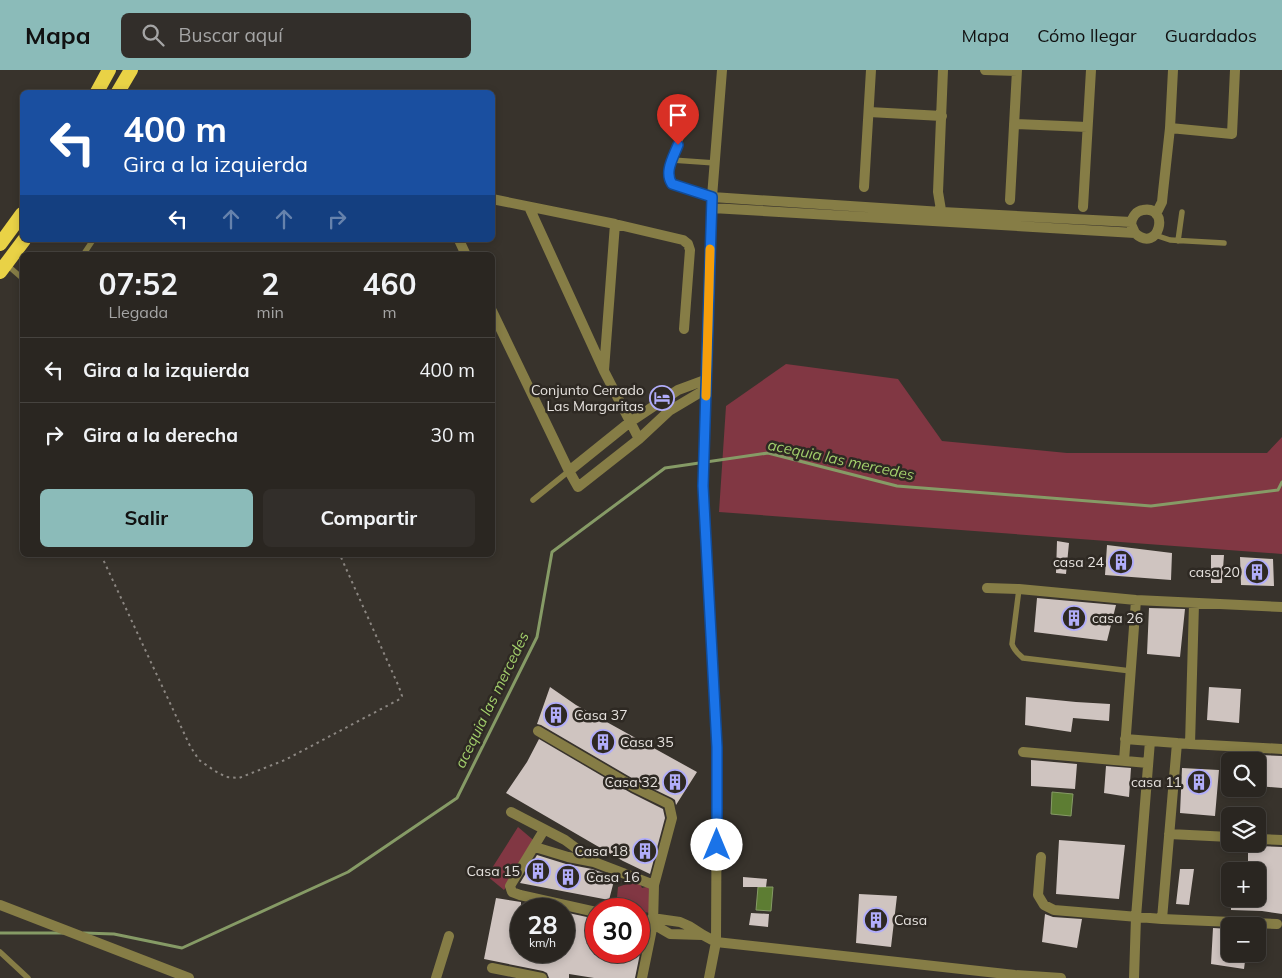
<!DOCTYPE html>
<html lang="es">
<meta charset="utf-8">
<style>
body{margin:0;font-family:Mulish,sans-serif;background:#322e2a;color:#f1f3f6;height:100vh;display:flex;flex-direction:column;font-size:19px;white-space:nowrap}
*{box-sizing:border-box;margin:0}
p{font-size:16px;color:#a5a5a5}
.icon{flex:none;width:28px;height:28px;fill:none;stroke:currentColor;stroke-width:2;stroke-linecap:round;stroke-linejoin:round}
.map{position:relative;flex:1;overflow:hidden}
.details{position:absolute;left:20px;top:182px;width:475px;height:305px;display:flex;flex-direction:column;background:#2a2621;border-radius:8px;box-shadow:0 2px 8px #0003,0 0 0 1px #46433f}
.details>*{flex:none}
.top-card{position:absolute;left:20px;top:20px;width:475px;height:152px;border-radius:8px;box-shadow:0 2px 8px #0003,0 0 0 1px #46433f;background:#1a4fa0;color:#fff;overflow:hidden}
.fabs{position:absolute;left:1221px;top:682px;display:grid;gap:10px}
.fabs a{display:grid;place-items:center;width:45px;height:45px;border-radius:8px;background:#2a2621;box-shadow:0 2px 8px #0003,0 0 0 1px #46433f;font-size:25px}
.speed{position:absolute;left:510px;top:828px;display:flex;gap:10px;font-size:25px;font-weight:700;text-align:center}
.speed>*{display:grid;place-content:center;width:65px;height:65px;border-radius:50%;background:#2a2621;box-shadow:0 2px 8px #0003,0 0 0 1px #46433f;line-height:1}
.speed small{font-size:12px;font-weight:400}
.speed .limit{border:8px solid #d22;background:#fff;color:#111}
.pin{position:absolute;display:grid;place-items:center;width:42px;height:42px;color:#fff;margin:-51px -21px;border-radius:50% 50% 50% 0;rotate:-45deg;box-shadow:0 0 5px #0007}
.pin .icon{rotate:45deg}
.me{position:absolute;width:55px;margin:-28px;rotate:0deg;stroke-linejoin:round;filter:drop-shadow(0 0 4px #0008)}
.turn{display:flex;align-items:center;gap:18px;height:105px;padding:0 20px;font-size:22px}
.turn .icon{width:65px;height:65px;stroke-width:2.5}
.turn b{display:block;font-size:35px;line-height:42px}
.lanes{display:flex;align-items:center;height:48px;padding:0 20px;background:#0003;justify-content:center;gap:25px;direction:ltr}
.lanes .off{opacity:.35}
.eta{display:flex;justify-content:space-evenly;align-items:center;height:85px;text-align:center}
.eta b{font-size:30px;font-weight:700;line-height:35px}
.cta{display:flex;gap:10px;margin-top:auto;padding:10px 20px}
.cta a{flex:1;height:58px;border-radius:8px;background:#8bbbb9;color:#111;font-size:20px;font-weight:700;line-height:58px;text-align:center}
.cta a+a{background:#322e2a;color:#f1f3f6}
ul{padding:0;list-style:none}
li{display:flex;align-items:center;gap:15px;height:65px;padding:0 20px;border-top:1px solid #46433f}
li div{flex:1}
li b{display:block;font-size:19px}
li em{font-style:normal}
header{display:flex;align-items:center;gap:30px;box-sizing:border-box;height:70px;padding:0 25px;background:#8bbbb9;color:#111}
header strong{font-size:24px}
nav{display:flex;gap:28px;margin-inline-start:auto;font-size:18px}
.search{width:350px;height:45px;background:#322e2a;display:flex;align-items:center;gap:12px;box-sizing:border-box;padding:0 18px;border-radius:8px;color:#a5a5a5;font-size:19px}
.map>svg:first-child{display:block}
</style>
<header>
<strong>Mapa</strong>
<div class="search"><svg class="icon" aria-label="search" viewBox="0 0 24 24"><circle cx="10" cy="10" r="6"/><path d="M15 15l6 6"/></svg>Buscar aquí</div>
<nav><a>Mapa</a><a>Cómo llegar</a><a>Guardados</a></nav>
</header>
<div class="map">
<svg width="1282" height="908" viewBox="0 0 1282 908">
<rect width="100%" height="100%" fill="#38332c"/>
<path fill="#813743" d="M786 294 898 309 942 371 1067 383H1267L1282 367V484L719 442 726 336Z
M518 757 538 774 504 820 487 806Z
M638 810 642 818 650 816V843L639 841V839L616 838 618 817Z"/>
<path fill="#5d7d33" stroke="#869b66" d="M1052 722 1073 724 1071 746 1051 744Z
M758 817H773L771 841 756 840Z"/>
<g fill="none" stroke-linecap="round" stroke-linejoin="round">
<path stroke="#869b66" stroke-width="3" d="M0 863H63
M84 863 114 864 182 878 348 802 457 728 537 567 552 482 665 398 768 383 897 416 1151 436 1278 420 1282 412"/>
</g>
<path fill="#cfc4c0" d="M1057 471 1069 473 1066 504 1056 503Z
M1107 475 1172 483 1171 510 1105 505Z
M1211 485H1224L1222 513H1211Z
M1240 487 1273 489 1274 516 1241 515Z
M1037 528 1116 535 1107 571 1034 562Z
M1149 538 1185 539 1180 587 1147 584Z
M550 617 576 635 697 702 676 735 675 730 672 728 637 711 541 655 537 654Z
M1209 617 1241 619 1239 653 1207 650Z
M1026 627 1076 632 1110 634 1109 651 1073 648 1071 662 1025 655Z
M539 669 631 723 663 739 665 748 650 804 623 791 506 723 527 692Z
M1258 685 1282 686V718L1258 716Z
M1031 690 1077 694 1075 719 1031 716Z
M1106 696 1131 698 1129 727 1104 723Z
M1182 698 1219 700 1215 746 1180 743Z
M1059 770 1125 775 1119 829 1056 824Z
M1248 774H1253L1258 776 1282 777V844L1262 841 1231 840V829H1258V801H1248Z
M537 785 566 794 592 799 615 807 609 830 520 813Z
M1180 799H1194L1189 835 1176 834Z
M743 807 767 809 766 817H743Z
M859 824 897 826 891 877 856 873Z
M496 828 521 832V881H564V842L596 849V881H639V858L645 859 635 908H594L569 904V908H549L547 903 543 901 484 889Z
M751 843 769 844 768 857 749 855Z
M1045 844 1053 847 1082 849 1077 878 1042 872Z
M1213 858 1230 859V884H1246L1244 899 1211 894Z"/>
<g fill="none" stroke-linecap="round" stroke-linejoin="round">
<path stroke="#8c8782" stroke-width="2" stroke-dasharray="2.5 4" stroke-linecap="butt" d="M101 485 190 676 199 690 215 701 226 707 239 708 285 690 400 629 402 626 399 617 340 485"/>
<path stroke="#867d46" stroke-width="5.5" d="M684 60 668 102V109L672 114 712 127
M672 90 715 93
M1155 165 1170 170 1224 173
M1178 171 1182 142
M83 185 93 170
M6 194 22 208
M533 430 569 401
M1019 519 1012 574C1014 580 1018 584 1023 588L1131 601
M0 882 28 908"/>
<path stroke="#867d46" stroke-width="10" d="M985 0 1017 1
M869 42 942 46
M1014 54 1087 57
M1170 58 1232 64 1235 0
M864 117 871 0
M712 127 942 142 1131 152
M492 129 615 154 683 170 688 174 690 180 684 259
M1010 130 1017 0
M529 137 604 301 639 369
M1083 137 1091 0
M712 138 1135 163C1159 185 1171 135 1143 140 1136 141 1132 147 1131 154L1135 163
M1156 144 1162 132 1163 122 1170 58 1173 0
M942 146 938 122 943 0
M459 170 466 185
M492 241 569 401 578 417 639 369 669 341 706 319
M604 300 615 154
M569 401 630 352 678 320 705 310
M987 518 1019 519 1136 530 1282 537
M538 661 634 717 669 734 672 748 654 815 653 854 642 908
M1125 669 1190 674 1282 679
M1190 674 1194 534
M1023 682 1148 693
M1124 691 1136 530
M511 742 565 770 592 790
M544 760 510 816 512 822 520 825 596 842
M1169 764 1230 767
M1258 769 1282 770
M535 777 568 787 594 792 654 815
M1041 787 1038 825 1044 835 1054 840 1162 849 1277 854
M0 835 189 908
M652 848 680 852 689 856 703 865 716 872 1015 905 1061 908
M1162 849 1177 673
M639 851 653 854 670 864 702 865
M492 898 542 908
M436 908 449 866
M709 908 716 872 717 677 703 416 712 127 722 0
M1134 908 1136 847 1150 671"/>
<path stroke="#e9d246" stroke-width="14" d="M97 22 109 0
M118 22 131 0
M0 174 22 144
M0 202 24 170"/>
</g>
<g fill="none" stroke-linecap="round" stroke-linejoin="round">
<defs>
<path id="route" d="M678 75C673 88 664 102 672 114L712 127 703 416 717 677V775"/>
</defs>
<use href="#route" stroke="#114b97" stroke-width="12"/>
<use href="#route" stroke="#1a73e8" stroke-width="9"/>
<path stroke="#f59e0b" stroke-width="9" d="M706 326 710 179"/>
</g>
<defs>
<symbol id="hotel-ring" viewBox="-11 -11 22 22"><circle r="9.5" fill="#2e2923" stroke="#b1adfa" stroke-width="1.5"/><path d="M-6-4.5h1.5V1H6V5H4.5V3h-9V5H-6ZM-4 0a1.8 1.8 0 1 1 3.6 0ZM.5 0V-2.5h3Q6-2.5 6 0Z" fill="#b1adfa"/></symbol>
<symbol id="building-ring" viewBox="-11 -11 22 22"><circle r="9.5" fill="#2e2923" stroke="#b1adfa" stroke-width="1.5"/><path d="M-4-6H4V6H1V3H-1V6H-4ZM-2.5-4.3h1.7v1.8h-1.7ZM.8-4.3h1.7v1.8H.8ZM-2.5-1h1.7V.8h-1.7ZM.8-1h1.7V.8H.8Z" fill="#b1adfa"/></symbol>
</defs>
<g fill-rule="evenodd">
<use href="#hotel-ring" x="648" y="314" width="28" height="28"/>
<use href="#building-ring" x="1107" y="478" width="28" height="28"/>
<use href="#building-ring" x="1243" y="488" width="28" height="28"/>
<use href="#building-ring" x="1060" y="534" width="28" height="28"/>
<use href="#building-ring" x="542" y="631" width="28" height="28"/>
<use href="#building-ring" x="589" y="658" width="28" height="28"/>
<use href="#building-ring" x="661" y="698" width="28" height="28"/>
<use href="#building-ring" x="1185" y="698" width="28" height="28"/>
<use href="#building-ring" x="631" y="767" width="28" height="28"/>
<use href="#building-ring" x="524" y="787" width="28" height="28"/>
<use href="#building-ring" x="554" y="793" width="28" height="28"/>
<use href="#building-ring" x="862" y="836" width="28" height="28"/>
</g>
<g text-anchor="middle" stroke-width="5" stroke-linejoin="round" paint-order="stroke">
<g font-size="14" fill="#e6e2de" stroke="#2e2923" text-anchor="end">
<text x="644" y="325">Conjunto Cerrado<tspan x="644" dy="16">Las Margaritas</tspan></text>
<text x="1104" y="497">casa 24</text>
<text x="1240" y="507">casa 20</text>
<text x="1092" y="553" text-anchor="start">casa 26</text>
<text x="574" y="650" text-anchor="start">Casa 37</text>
<text x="620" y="677" text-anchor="start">Casa 35</text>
<text x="658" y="717">Casa 32</text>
<text x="1182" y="717">casa 11</text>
<text x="628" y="786">Casa 18</text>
<text x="520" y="806">Casa 15</text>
<text x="586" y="812" text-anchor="start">Casa 16</text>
<text x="894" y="855" text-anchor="start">Casa</text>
</g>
<g font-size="15" font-style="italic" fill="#a3d06c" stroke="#2e2923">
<text transform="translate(841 390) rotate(12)" y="5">acequia las mercedes</text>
<text transform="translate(492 630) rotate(-64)" y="5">acequia las mercedes</text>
</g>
</g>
</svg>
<div class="fabs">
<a><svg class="icon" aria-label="search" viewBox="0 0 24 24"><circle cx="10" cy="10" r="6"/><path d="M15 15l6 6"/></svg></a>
<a><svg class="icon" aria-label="layers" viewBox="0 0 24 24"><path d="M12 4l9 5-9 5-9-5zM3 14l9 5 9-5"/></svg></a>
<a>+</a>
<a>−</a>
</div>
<div class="speed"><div>28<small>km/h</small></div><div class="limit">30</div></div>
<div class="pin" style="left:678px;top:75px;background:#d93025"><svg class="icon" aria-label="arrive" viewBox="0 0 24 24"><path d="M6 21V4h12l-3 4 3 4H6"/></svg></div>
<svg class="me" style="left:717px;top:775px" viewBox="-20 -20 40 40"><circle r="19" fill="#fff"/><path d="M0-13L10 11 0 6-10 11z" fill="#1a73e8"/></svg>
<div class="top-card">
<div class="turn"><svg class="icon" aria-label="left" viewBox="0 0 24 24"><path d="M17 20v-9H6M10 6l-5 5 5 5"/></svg><div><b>400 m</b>Gira a la izquierda</div></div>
<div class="lanes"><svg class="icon" aria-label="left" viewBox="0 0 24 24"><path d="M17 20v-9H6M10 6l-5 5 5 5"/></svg><svg class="icon off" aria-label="ahead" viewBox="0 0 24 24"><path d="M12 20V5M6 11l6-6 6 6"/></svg><svg class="icon off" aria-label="ahead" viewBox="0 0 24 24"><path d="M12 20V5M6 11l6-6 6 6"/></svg><svg class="icon off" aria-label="right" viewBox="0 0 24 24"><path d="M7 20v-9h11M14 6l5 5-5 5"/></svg></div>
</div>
<section class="details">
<div class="eta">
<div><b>07:52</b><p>Llegada</p></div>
<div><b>2</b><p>min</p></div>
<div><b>460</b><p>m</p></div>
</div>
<ul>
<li><svg class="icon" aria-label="left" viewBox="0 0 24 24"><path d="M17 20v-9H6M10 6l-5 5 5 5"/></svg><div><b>Gira a la izquierda</b></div><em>400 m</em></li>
<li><svg class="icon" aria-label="right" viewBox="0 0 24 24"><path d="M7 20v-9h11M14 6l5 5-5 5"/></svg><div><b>Gira a la derecha</b></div><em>30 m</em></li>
</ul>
<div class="cta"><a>Salir</a><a>Compartir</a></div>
</section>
</div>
